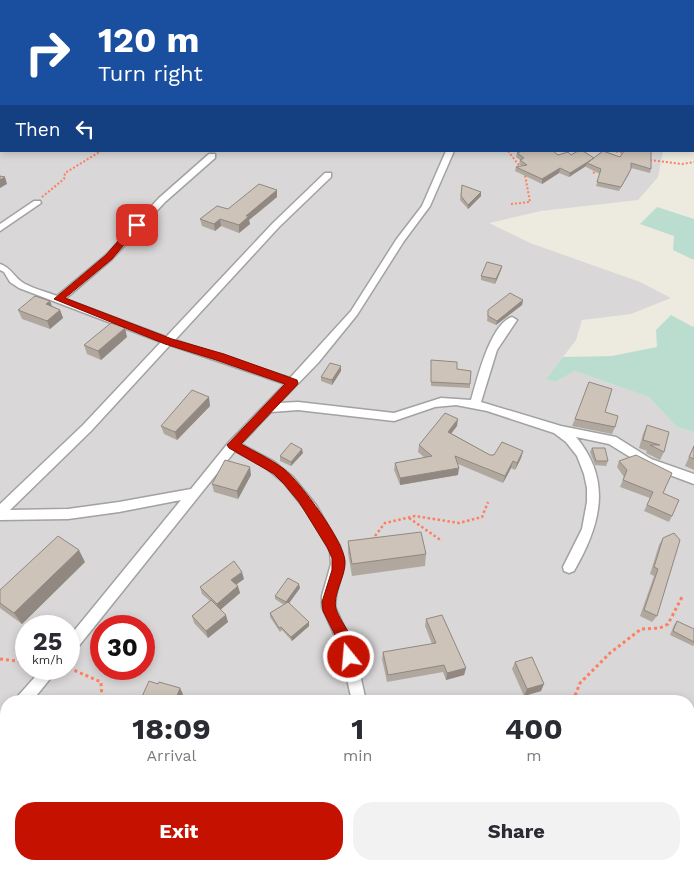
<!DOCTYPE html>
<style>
body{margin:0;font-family:"Work Sans",sans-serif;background:#f2f2f3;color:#2b2b33;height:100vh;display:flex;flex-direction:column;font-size:19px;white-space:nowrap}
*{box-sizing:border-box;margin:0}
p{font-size:16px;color:#7c7c81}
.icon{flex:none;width:28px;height:28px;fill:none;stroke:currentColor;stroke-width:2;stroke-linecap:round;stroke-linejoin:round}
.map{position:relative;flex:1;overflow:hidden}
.sheet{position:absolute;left:0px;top:695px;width:695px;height:175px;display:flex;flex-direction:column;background:#fff;border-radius:20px 20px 0 0;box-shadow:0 2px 8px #0003}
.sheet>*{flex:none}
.top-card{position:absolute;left:0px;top:0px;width:695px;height:152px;box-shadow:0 2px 8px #0003;background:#1a4fa0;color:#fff;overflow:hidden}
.speed{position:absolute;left:15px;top:615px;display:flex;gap:10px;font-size:25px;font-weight:700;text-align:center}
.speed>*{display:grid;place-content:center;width:65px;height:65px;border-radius:50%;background:#fff;box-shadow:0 2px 8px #0003;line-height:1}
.speed small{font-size:12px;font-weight:400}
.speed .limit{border:8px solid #d22;background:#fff;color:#111}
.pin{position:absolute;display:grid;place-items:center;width:42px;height:42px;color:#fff;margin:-21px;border-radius:10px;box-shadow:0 2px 8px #0006}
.me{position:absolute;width:55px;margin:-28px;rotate:343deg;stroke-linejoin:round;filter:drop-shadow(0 0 4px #0008)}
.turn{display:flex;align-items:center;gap:18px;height:105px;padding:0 15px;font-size:22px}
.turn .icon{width:65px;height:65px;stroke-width:2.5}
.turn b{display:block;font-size:35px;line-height:42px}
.then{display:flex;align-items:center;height:48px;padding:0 15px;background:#0003;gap:10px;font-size:19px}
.eta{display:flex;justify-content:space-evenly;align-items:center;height:85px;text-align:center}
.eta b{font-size:30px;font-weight:700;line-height:35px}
.action{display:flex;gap:10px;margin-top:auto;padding:10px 15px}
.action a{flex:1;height:58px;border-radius:20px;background:#c51200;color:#fff;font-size:20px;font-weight:700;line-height:58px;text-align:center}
.action a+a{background:#f2f2f3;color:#2b2b33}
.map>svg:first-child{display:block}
</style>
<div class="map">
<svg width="694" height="870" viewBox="0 0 694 870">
<rect width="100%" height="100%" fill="#edeadf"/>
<path fill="#d9d7d7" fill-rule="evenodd" d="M0 0H694V90V1H1V151H663L658 177 638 200 541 211 489 223 530 243 640 282 671 298 631 314 582 320 576 340 546 379 555 382 575 371 649 397 677 427 694 432V870H0ZM26 626H69V669H26ZM101 626H144V669H101ZM6 701H689V864H6Z"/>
<path fill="#baddd0" d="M657 207 694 219V260L673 250 674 236 640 224Z
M671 315 693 327 694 325V432L677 427 649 397 575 371 555 382 546 379 563 357 612 356 657 347 656 330Z"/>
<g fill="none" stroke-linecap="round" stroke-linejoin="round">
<defs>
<path id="minor" d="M287 0H299L300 1H288Z
M446 151H454L430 206 404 241 357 315 318 363 279 403 298 402 394 413 441 398 471 400C477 380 490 324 512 317L517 320 497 350 481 402 561 426 616 437 651 459 694 474V484L643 465 609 444 576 437C613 481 600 526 574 571L569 573 564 571 563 567 582 529 587 502V488L584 474 577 456 566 442 554 433 487 411 456 405 435 407 394 421 298 410 271 412 241 444 273 461 293 477 316 505 340 546 344 564 336 596 335 607 354 648 366 701H352L340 648 322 607V596L331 564 330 551 307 512 284 483 265 467 235 451 74 652 69 653V637L181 500 119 512 68 519 0 520V504L83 425 161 342 19 288 10 282 4 272 0 270V264C12 268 14 278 25 284 35 289 47 292 57 296L106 255 159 198 209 154H215V158L165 202 112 259 65 299 166 337 273 223 325 173H331V177L279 227 175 340 290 378 351 311 396 240 422 206ZM170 345 285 384 229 442 191 489 119 502 68 509 10 510 91 431Z
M34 201H40L41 203 0 231V224Z
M42 669H58L32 701H16L18 696Z
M6 714V733L0 736V717Z
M489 864H505L504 870H488Z"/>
</defs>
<use href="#minor" stroke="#a2a2a2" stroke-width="3"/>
<path stroke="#ff7e5e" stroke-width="1" stroke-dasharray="1 1" stroke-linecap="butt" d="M451 0 457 1"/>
<path stroke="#ff7e5e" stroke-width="2" stroke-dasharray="2 2" stroke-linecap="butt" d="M508 151 521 168
M612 151 625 153
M650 160 682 164 694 162
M593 173 599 170
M42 197 64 179 65 173 101 151
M511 204 530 202 525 175"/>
<path stroke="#ff7e5e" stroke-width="2.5" stroke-dasharray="2.5 2.5" stroke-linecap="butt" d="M409 518 442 541
M372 540 385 523 415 516 459 523 482 517 488 502"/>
<path stroke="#ff7e5e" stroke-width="3" stroke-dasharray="3 3" stroke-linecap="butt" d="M0 659 26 662
M69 668 101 682 102 701
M573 701 580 683 610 653 641 629 660 628 668 624 682 597
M632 864 635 870"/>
<use href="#minor" fill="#fff" fill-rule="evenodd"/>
</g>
<path fill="#b0a89e" d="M603 151 651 169 650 173 631 168 629 174 619 191 596 186 600 174 586 167V166L569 177 559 173 542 184 515 171 516 167 522 166 519 164 520 160 516 157 517 153 594 158Z
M462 185 481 196 468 209 460 200Z
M277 197 249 220 250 224 239 233 221 226 215 231 202 226 200 219 228 209Z
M502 266 501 270 495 284 481 280V276Z
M523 300 522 305 496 325 487 321 488 310Z
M50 301 52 306 60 310 63 318 50 329 22 319 18 310Z
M127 337 101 360 87 354 84 345Z
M431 360 457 369 470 384V388L431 386Z
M341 371 332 385 321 381V377Z
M210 406 177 440 164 434 161 426Z
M605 412 615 427 612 434 572 426 575 419Z
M647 425 664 452 660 460 646 453 647 451 639 448 643 434Z
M457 426 451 433 490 455 523 451 521 458 515 470 511 468 503 483 458 464V475L400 485 394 470 395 463 425 458 418 452 419 445Z
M694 445V470L685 466Z
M592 448 608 461 606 466 595 465 590 452Z
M303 453 291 466 280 461V456Z
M619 461 663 493 672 516 669 522 644 511 650 498 620 487 624 477 617 467Z
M251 475 238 499 214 492 212 484Z
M663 538 657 616 652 622 640 616 654 576 650 574 659 545Z
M348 541 426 554 425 566 352 576 348 553Z
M85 562 22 624 0 608V590Z
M244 579 236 584 240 593 221 609 228 622 208 638 194 623 192 616 210 601 202 594 200 587Z
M300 588 289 603 309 626 292 641 282 630 280 632 270 617V613L284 605 275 599V596Z
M426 619 466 668 464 675 446 680 443 672 387 682 382 659 383 652 432 644 425 626Z
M677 621 694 629V645L693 646 670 635 674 625Z
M515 662 541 691 524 696 512 669Z
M694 731V765L689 762V743L692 733Z
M577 864H612L615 870H580Z"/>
<path fill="#908881" d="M594 158 587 163 586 166 569 177 570 173Z
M560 168 559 173 542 184V179Z
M5 177 7 184 0 188V180Z
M277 190V197L249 220 250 224 239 233V225L246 216Z
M481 192V196L468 209V205Z
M220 219 221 226 215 231 214 224Z
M502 266 501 270 495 284 496 279Z
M523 300 522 305 496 325 497 321Z
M50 301 53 310 46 304Z
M60 310 63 318 50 329 47 321Z
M125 328 127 337 101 360 98 351Z
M341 366V371L332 385V380Z
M209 397 210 406 177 440 175 432Z
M458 419 457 426 447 439 448 432Z
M302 449 303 453 291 466V462Z
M523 451 521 458 515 470 517 463Z
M513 461 511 468 503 483 505 476Z
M250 467 251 475 238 499 237 491Z
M459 468 458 475 400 485V478Z
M79 550 85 562 22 624 14 613Z
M242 572 244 579 233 587 231 580Z
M299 584 300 588 287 606 286 602Z
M238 586 240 593 219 611 217 604Z
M226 615 228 622 208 638 206 631Z
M309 622V626L292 641 291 637Z
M466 668 464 675 446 680 447 673Z
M544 684 541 691 524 696 527 689Z
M180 688 183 694 180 701H175Z
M204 864H208L201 870H197Z"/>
<path fill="#cdc3b8" stroke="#908881" d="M522 151H553L558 155 568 152 571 155 578 151H583L594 158 570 173 560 168 542 179 516 167 527 165 520 160 524 158 517 153Z
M603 151 620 157 624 151H651V169L631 163V169L621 187 597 182 601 169 587 163Z
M0 176 5 177 0 180Z
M259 184 277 190 246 216H249L239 225 220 219 214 224 200 219 217 206 228 209Z
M462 185 481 192 468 205 461 196Z
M487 262 502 266 496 279 481 276Z
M510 293 523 300 497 321 488 316V310Z
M35 296 50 301 46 304 60 310 47 321 18 310Z
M111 323 125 328 98 351 84 345Z
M431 360 457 362V369L471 371 470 384 431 382Z
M330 363 341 366 332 380 321 377Z
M589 382 612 389 605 412 618 416 615 427 575 419Z
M192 390 209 397 175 432 161 426Z
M445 413 458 419 448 432 490 455H494L502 442 523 451 517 463 513 461 505 476 455 456 459 468 400 478 395 463 432 456 419 445Z
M647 425 669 432 664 452 650 445H660L643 440Z
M291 443 302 449 291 462 280 456Z
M694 446V459L689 457Z
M592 448H605L608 461H596Z
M636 455 672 473 663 493 679 500 672 516 647 505 653 492 623 480 627 470 619 461Z
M225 460 250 467 237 491 212 484Z
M421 532 426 554 352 564 348 541Z
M674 533 680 540 657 616 644 610 658 569 654 567 663 538Z
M58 536 79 550 14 613 0 603V590Z
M234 561 242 572 231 580 238 586 217 604 200 587Z
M288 578 299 584 286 602 275 596Z
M211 600 226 615 206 631 192 616Z
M288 602 309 622 291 637 281 627 279 628 270 613Z
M442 615 466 668 447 673 444 665 388 675 383 652 436 643 426 619Z
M677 621 694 629V642L673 631Z
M532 657 544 684 527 689 515 662Z
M149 681 158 684 159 682 180 688 175 701H140Z
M694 738V755L689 752Z
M6 832V838L3 836Z
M185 864H204L197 870H183L181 867Z
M584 864H612L615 870H587Z"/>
<path fill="#c51200" stroke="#800c00" d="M134 223 141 225 112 259 65 298 172 339 224 354 297 380 298 383 297 385 241 444C255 452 271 459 284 469 300 482 344 541 345 561 346 577 332 594 336 609 341 625 362 644 354 662L349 664 344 662 339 643 323 611 322 602 332 570V558L327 547 299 502 284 484 274 474 229 448 227 445 285 384 216 360 165 344 54 299 106 255Z"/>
</svg>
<div class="speed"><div>25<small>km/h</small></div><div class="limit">30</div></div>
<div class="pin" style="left:137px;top:225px;background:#d93025"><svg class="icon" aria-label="arrive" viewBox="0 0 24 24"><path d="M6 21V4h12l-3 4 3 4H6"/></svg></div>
<svg class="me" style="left:349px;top:657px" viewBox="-20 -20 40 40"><circle r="17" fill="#c51200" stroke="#fff" stroke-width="3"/><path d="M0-11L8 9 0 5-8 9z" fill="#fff"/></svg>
<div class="top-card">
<div class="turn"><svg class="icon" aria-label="right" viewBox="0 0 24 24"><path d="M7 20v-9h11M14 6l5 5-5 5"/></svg><div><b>120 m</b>Turn right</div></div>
<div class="then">Then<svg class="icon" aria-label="left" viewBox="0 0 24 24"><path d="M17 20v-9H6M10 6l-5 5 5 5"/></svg></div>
</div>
<section class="sheet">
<div class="eta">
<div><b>18:09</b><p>Arrival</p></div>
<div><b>1</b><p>min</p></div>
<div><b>400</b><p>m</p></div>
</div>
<div class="action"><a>Exit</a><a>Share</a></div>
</section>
</div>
